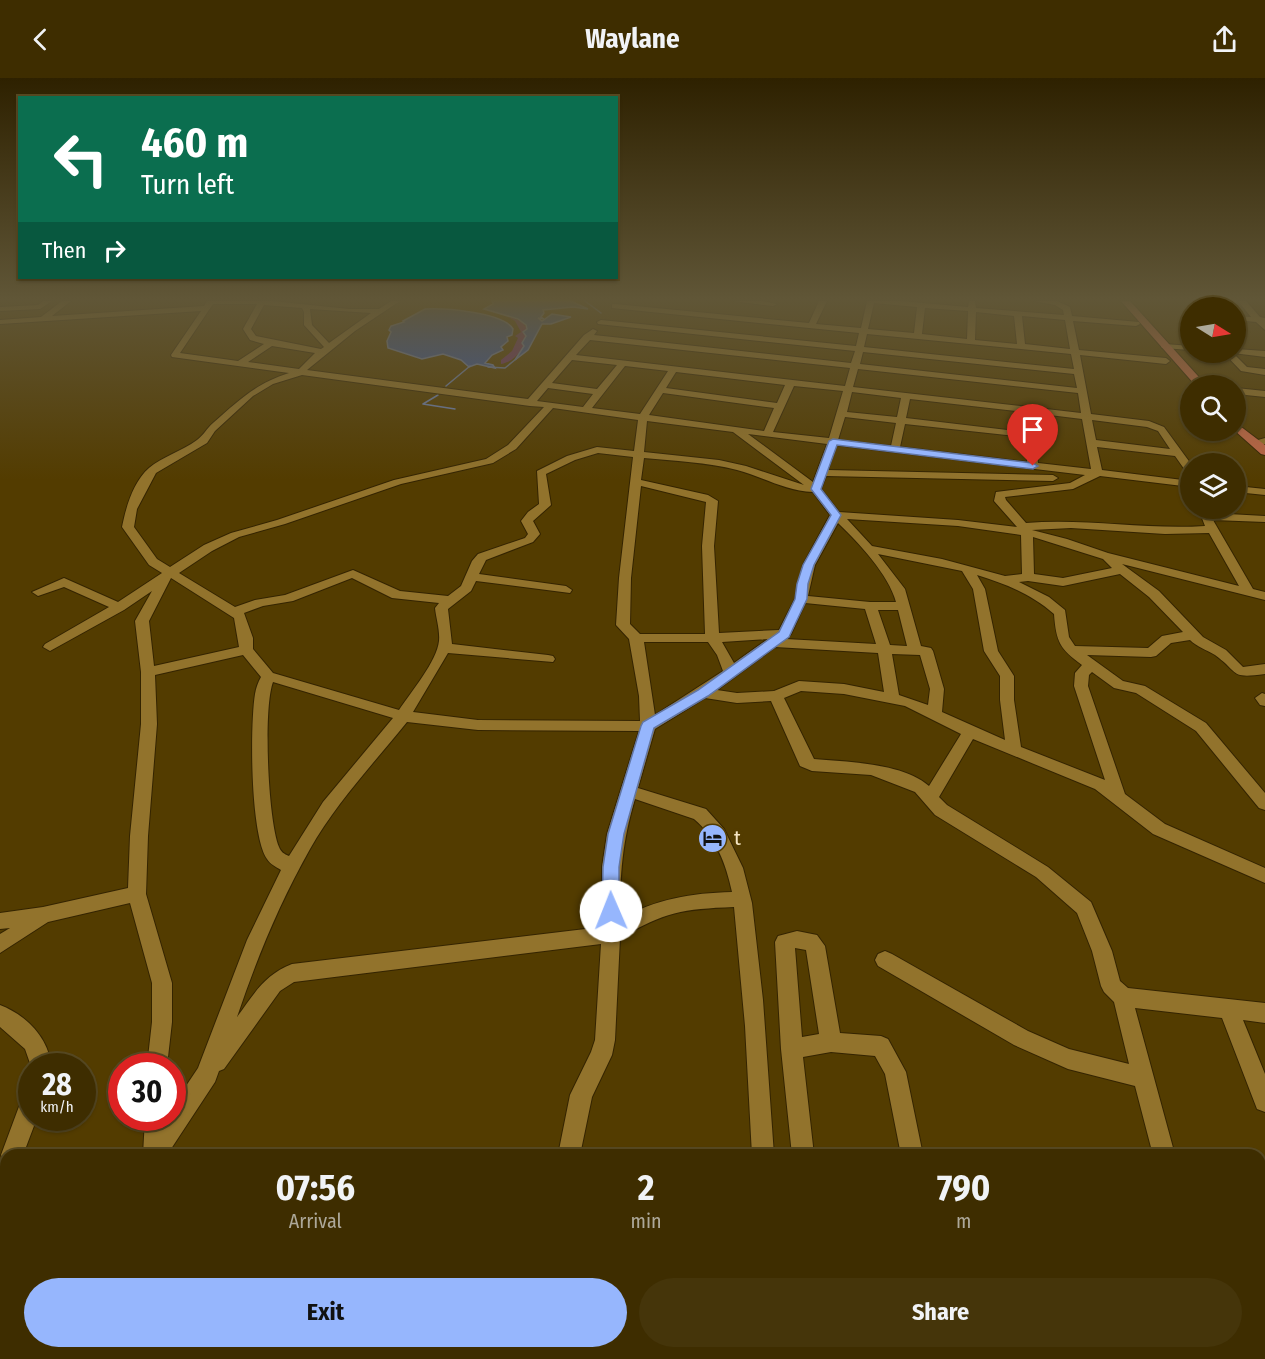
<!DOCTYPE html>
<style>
body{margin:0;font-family:"Fira Sans Condensed",sans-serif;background:#45350a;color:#f1f3f6;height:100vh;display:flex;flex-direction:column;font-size:22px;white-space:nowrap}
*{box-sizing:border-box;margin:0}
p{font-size:20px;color:#ada899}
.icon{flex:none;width:33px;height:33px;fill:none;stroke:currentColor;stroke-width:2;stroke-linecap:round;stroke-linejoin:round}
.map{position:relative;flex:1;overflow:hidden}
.drawer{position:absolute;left:0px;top:1071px;width:1266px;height:210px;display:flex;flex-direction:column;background:#3e2d00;border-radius:18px 18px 0 0;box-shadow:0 2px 4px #0004,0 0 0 2px #574922}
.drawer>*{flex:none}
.banner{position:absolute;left:18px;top:18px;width:600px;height:183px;border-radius:0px;box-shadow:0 2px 4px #0004,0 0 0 2px #574922;background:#0b6e4f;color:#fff;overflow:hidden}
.needle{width:39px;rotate:101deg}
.fabs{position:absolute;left:1180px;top:219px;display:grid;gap:12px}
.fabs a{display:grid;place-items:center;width:66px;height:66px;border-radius:50%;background:#3e2d00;box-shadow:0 2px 4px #0004,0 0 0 2px #574922;font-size:30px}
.speed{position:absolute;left:18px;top:975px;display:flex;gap:12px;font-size:30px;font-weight:700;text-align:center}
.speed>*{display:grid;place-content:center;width:78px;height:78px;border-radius:50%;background:#3e2d00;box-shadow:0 2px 4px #0004,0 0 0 2px #574922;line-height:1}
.speed small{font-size:15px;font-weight:400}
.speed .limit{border:9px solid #d22;background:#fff;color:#111}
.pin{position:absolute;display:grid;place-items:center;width:51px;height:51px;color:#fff;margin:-62px -26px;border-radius:50% 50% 50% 0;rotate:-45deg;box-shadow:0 0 6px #0007}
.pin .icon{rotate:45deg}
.me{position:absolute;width:66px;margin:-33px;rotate:359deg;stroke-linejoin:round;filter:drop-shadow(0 0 4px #0008)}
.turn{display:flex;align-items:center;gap:21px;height:126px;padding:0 24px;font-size:27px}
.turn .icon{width:78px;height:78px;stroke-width:2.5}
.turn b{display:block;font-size:42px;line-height:51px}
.then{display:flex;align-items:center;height:57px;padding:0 24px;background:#0003;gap:12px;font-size:22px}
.eta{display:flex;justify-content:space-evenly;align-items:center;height:102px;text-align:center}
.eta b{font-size:36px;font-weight:700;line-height:42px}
.button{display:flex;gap:12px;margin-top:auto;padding:12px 24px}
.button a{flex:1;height:69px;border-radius:36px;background:#96b6fd;color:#111;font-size:24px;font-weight:700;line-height:69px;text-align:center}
.button a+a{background:#45350a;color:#f1f3f6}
header{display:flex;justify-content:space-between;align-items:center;height:78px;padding:0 24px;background:#3e2d00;font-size:27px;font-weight:700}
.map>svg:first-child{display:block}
</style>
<header><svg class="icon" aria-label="back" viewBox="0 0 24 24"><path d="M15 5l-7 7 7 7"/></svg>Waylane<svg class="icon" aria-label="share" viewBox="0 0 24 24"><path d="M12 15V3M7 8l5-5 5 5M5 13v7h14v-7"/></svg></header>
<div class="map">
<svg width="1265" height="1281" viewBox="0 0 1265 1281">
<rect width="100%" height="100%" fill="#533c00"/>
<path fill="#6e3072" d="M508 239 522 243 527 251 523 254 526 258 522 264 524 268C517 278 513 283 501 286V282L512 273 518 260 515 258 521 254 515 243Z"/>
<path fill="#3255ae" stroke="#6c80b4" stroke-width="1.5" d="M492 223H571L588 231 573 229 543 232 544 235 541 239 544 241 538 240 542 243 552 236 571 239 551 246H542L528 272 515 282 524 268 522 265 526 258 523 254 527 251 526 247 518 241 484 231 493 226Z
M425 231C444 230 503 234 513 251L512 257 507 259 508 263 501 269 503 272 492 277 485 285 493 287 495 290 477 286 469 289 461 282 443 276 422 281 388 270 387 263 391 254 389 252 391 248 404 244 403 243Z"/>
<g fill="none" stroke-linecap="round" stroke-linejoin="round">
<path stroke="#6c80b4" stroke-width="1.5" d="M585 223 601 235
M488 289 505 290 516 281
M446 308 470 288
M438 317 423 326 455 331"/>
<defs>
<path id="minor" d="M43 223H52L40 231 0 233V229L38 227Z
M62 223H71L52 238 204 228 207 223H272L349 231H379L391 223H400L355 253 307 292 528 321 584 257 593 251 597 253 594 257 851 285 855 273 598 246 597 244 601 242 856 268 859 255 612 230V226H615L809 245 819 223H827L816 246 861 250 867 223H900L968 229 969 223H975L976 230 1064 237 1063 232 1055 227 1034 223H1057L1070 229 1072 238 1139 244 1140 246 1136 248 1073 243 1079 272 1166 280 1170 283 1166 286 1080 277 1091 336 1149 343 1164 349 1191 386V396L1187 395 1175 378 1097 369 1102 392 1191 403V409L1100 398 1073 411 1005 419 1006 422 1026 445C1086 440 1145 452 1205 448L1198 430H1209L1210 435 1265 438V444L1213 442 1253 511 1265 514V522L1122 486 1159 513 1203 559 1226 572 1243 589 1265 586V596C1229 601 1240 595 1215 577 1207 572 1197 569 1190 562L1171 565 1156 578 1151 579 1087 577 1123 603 1145 608 1206 645 1265 715V732L1259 730 1196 653 1136 615 1114 610 1092 594 1089 597 1088 608 1125 716 1165 746 1265 790V805L1153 756 1095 711 973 661 939 719 947 727 1048 789 1091 824 1112 873 1120 903 1128 910 1265 925V945L1243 942 1265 996V1034L1257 1031 1222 940 1135 930 1175 1077H1153L1135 1008 1068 991 1014 967 878 888 875 882 878 876 885 873 892 876 1028 953 1069 971 1129 986 1114 924 1104 914 1101 908 1092 873 1077 835 1036 799 935 737 915 714 871 697 812 693 800 688 771 623 737 625 705 620 655 651 638 710 706 731 724 751 743 790 752 825 763 922 774 1077H752L745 948 734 829C682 831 665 834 620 860L615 962 612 977 592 1019 580 1077H558L570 1017 591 974 595 962 601 866 294 904 280 913 224 991 219 993 215 1004 167 1077H143L145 1040H172V1029L198 990 247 862 281 792C276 789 270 786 267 781 250 756 250 647 255 616 256 610 258 604 261 599L243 577 155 597 157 646 148 758 146 816 172 905V944L167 988H147L152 944V905L130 825 48 844 0 875V856L10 850 0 851V835L43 829 128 810 130 758 141 646V594L135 543 152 513 124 532 50 573 43 569 45 566 109 529 64 509 38 518 32 514 64 500 118 524 162 495 149 487 122 449C126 429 133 404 149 390 162 379 182 373 197 362 203 358 207 350 213 345 239 322 255 306 289 295L172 279 171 277 201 233 0 246V242L41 239ZM874 225 917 229 914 255 868 251ZM213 226H257L243 251 250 262 264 266 238 283 180 275ZM264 227 302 230 304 234V247L324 269 321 271 256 258 251 251ZM925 230 968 233 967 261 922 256ZM310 231 371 235 329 265 312 247ZM976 234 1014 238 1017 266 975 262ZM1022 238 1065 242 1070 271 1025 266ZM867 256 1071 276 1074 291 864 269ZM590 262 850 290 845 308 576 277ZM272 268 315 275 299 291 248 284ZM863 274 1074 296 1077 310 860 286ZM572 282 617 287 597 311 552 305ZM625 288 668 293 640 336 592 330ZM858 291 1078 315 1081 335 853 309ZM676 294 785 307 777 325 666 310ZM302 297 530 328 544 329 508 367 486 381 394 402 277 442 231 455 204 467 170 489 157 481 134 449 137 431 156 395 207 365 215 353 253 318 273 306ZM794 308 843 313 829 360 773 354ZM548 310 593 316 583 329 537 323ZM852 314 901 320 897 339 847 334ZM663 315 774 330 764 353 649 337ZM910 321 1024 334 1025 354 906 340ZM553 330 638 342 634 373 597 369 567 378 537 393 539 426 528 434 521 443 528 456 525 460 478 476 472 483 461 508 448 518 400 513 353 492 285 517 255 522 235 529 179 495 212 473 239 459 285 446 401 406 493 385 516 371ZM1033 335 1082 341 1091 391 1038 385ZM845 339 896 345 891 368 838 362ZM1092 342 1147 349 1158 353 1170 371 1096 362ZM647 343 733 354 804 407 746 388 719 382 644 374ZM905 346 1026 359 1027 384 900 369ZM748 356 827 366 813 404ZM836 367 1085 397 1070 405 996 414 994 423 1017 449 958 442 839 434 821 411 826 398 1053 403 1058 400 1053 397 828 392ZM598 375 633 379 619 500 616 547 629 561 639 618 640 643 478 642 413 634 448 575 553 584 555 581 553 578 548 577 452 566 448 531 471 513 476 503 570 515 572 512 566 508 479 496 486 482 533 464 540 456 533 443 551 427 546 396 575 382ZM644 380C674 383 707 384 737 392 763 399 785 413 813 414L830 437 803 487 795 521 779 552 719 555 714 468 718 423 708 417 641 402ZM641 408 706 424 702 468 705 556H640L630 546 631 500ZM847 441 958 448 1021 457 1022 496 1005 498 942 481 872 468ZM838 445C858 464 889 497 896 524H870L808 518 815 487ZM1071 450 1165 456 1209 455 1239 508 1108 475 1067 461 1032 452ZM1033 459 1103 481 1112 490 1063 500 1034 496ZM878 476 962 493 973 511 984 573 1000 598V622L1005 662 942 634 944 611 933 573 931 570 921 568 905 511ZM1120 496 1149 519 1183 554 1162 558 1148 570 1075 568 1069 559 1065 532 1049 519 1019 504 1028 503 1063 508ZM977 497C1006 506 1031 516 1054 536 1056 564 1060 571 1082 587L1075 595 1074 608 1105 702 1021 669 1014 622V598L998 573 985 511ZM171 500 234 540 239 569 154 588 149 543ZM352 500 392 520 439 525 435 530C436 540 440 552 439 563 437 583 411 614 399 632L273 595 253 571V560L244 535 263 528 293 523ZM805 525 865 531 876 566 786 561 791 556ZM878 532H898L907 568 890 567ZM768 561 734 585 722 564ZM644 564H708L717 577 723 593 655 637ZM775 569 878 575 884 614 844 606 799 603 774 613 737 615 717 612ZM892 576 920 577 930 611 928 627 899 617ZM273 604 393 640 323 724 289 778C284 776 281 774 279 769 268 743 263 631 273 604ZM801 613 844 616 905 628 961 656 929 708C903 685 848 684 814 681L784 620ZM407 644 478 652 639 653 607 756 602 789V849L292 886C264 897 254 916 237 939 256 882 280 824 310 771 336 725 374 685 407 644ZM635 721 694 741C716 759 726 786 732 814 691 815 656 821 620 841 620 796 622 765 635 721Z
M733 223H762L777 226 773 228Z
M1238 223H1246L1260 239 1265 240V252L1256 244 1236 242V238L1251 239Z
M1188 235H1191V243L1183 238Z
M1165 266 1191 268V272L1162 270 1161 268Z
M1236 271 1265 273V279L1233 275 1236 274Z
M1223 274H1232L1247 289 1265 291V297L1241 293Z
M1236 310 1265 313V319L1236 316Z
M1265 360V366L1256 367 1251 364Z
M1236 408 1265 411V417L1236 414Z
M1262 615 1265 616V628L1260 627 1255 620Z
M797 853 817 857 825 868 840 955 881 958 888 961 906 994 923 1077H901L885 996 875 978 831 974 803 979 814 1077H792L781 971 775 864 778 858ZM795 870 806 872 819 956 802 959Z
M0 927C26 937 49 960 51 988H32V991L25 971 0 949Z
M32 1012V1040H37L23 1077H6V1086L1 1077 24 1015Z
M6 1174V1198L0 1200V1176Z
M6 1258V1275H18L16 1281H0V1260Z
M32 1275H59L57 1281H30Z
M241 1275H279L277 1281H239Z
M533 1275H559L558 1281H532Z
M749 1275H775L773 1281H747Z
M813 1275H839V1281H813Z
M940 1275H966L967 1281H941Z
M1208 1275H1253L1255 1281H1210Z"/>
<path id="major" d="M1121 223H1130L1207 308H1196Z
M1236 345 1265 367V377L1261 376 1234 352Z"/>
</defs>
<use href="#minor" stroke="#342400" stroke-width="2"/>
<use href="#major" stroke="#342400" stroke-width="2"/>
<use href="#minor" fill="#92732c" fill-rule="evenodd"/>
<use href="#major" fill="#c06747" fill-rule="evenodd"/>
</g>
<linearGradient id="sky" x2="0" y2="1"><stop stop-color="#2e2100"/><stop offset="0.55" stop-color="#605637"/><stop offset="1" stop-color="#605637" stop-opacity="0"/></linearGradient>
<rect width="1265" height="402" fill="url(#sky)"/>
<path fill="#96b6fd" stroke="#6276a4" stroke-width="1.5" d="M833 361 1033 385 1038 388 1033 391 837 367 821 411 841 437 814 487 808 506 807 521 789 559 708 618 654 650 624 756 619 789V833L617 838 611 840 605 838 602 833 603 789 608 756 641 648 643 644 698 612 779 554 795 521 797 506 803 487 831 437 811 411 829 363Z"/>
<defs>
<symbol id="hotel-disc" viewBox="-11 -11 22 22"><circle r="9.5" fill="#96b6fd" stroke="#533c00"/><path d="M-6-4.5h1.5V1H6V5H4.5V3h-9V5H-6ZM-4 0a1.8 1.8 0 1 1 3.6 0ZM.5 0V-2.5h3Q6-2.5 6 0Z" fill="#111"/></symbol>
</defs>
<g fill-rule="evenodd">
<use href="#hotel-disc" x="696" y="744" width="33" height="33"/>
</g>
<g text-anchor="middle" stroke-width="6" stroke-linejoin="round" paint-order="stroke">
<g font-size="21" fill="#f5e5c3" stroke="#533c00" text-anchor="start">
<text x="734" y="767">t</text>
</g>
</g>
</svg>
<div class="fabs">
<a><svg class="needle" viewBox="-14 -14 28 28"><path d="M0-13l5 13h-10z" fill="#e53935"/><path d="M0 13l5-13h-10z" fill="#ada899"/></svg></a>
<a><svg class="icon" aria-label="search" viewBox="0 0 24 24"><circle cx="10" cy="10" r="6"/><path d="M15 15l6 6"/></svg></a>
<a><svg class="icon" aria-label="layers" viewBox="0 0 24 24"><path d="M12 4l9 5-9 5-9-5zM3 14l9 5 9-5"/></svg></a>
</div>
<div class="speed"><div>28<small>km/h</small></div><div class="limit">30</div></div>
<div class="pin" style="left:1033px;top:388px;background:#d93025"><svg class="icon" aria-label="arrive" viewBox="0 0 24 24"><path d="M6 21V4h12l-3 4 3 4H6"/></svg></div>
<svg class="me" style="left:611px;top:833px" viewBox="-20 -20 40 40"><circle r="19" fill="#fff"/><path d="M0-13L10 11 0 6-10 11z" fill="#96b6fd"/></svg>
<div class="banner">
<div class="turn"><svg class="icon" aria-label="left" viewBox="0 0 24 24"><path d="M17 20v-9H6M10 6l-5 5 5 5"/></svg><div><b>460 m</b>Turn left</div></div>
<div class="then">Then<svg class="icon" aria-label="right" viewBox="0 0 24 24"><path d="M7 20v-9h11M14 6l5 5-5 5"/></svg></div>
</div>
<section class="drawer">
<div class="eta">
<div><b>07:56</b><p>Arrival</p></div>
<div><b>2</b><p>min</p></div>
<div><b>790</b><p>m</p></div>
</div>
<div class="button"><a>Exit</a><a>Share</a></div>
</section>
</div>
